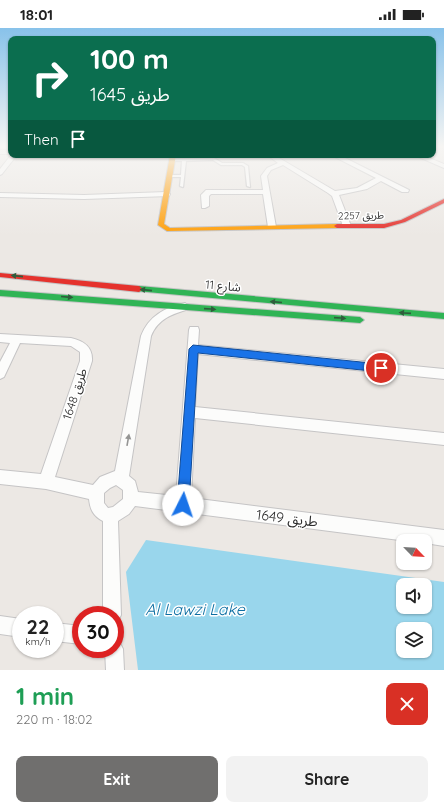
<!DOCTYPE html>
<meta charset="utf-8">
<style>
body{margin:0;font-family:Quicksand,"Noto Sans Arabic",sans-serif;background:#f2f2f2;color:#222;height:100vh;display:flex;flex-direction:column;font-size:15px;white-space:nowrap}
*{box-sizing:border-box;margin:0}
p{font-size:13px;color:#767676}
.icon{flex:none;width:22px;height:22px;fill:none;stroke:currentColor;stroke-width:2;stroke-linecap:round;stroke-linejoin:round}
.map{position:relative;height:642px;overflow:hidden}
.side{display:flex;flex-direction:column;background:#fff;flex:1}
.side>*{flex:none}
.banner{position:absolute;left:8px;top:8px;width:428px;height:122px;border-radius:8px;box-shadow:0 1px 3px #0004;background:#0b6e4f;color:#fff;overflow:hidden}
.needle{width:26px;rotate:115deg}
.fabs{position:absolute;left:396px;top:506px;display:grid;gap:8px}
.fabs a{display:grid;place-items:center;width:36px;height:36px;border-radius:8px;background:#fff;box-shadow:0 1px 3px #0004;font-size:20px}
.speed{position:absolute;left:12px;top:578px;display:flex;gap:8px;font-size:20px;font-weight:700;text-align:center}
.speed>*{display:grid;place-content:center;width:52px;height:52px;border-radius:50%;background:#fff;box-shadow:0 1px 3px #0004;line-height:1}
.speed small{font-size:10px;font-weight:400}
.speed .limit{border:6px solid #d22;background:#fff;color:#111}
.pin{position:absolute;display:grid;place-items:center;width:34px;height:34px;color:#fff;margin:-17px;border:2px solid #fff;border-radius:50%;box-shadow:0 1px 4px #0007}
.me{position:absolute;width:44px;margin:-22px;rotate:4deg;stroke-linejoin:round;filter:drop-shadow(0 0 3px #0008)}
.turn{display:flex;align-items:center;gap:14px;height:84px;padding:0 16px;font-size:18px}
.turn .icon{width:52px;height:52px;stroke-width:2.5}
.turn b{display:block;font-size:28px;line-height:34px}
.then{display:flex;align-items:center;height:38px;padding:0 16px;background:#0003;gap:8px;font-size:15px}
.round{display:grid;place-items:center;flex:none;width:42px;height:42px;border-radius:8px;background:#f2f2f2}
.headline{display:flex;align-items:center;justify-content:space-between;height:68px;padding:0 16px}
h1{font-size:24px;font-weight:800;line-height:30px;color:#1e9e55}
.button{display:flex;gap:8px;margin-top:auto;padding:8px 16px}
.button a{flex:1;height:46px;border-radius:8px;background:#706f6e;color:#fff;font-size:16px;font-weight:800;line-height:46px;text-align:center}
.button a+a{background:#f2f2f2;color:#222}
.status{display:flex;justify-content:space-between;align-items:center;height:28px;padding:0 20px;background:#fff;direction:ltr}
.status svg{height:11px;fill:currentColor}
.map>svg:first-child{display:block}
</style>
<div class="status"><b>18:01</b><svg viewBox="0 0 49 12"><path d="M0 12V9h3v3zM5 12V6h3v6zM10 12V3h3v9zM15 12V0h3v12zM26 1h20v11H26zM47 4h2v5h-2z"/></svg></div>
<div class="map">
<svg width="444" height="642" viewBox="0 0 444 642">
<rect width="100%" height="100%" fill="#ece8e4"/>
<path fill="#99d6ec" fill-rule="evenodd" d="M146 512 444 554V642H138L126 544ZM403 557H425V579H403ZM403 601H425V623H403Z"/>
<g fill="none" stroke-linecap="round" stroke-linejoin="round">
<defs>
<path id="lane" d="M214 130 222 135H243L248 138 250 159 247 158 245 139 242 137H221L213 132 186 133 183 159 180 158 181 149H170L168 148 170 147H181L182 133H173L171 132 172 131Z"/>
<path id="street" d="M0 122H11V126H0Z
M11 127H17L2 146 0 147V141Z
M267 127H274L335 163 357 160 376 150 331 127H339L409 162 408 164H402L381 153 367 161 339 167 351 198 347 200 343 198 332 168 328 165 283 137 271 142 267 148 276 199 275 201H269L268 199 263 166H211L209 168V178L205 180H202L201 167 206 162H263L261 148 267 140 278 135Z
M414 127H422L444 136V140Z
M166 164 170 166 169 168 84 171 0 169V165L84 167Z
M185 275 190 279 189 281C172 286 158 291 151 308L129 448 135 453 138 464 176 468 189 302 190 299H198L199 302 198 317 444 341V351L198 326 195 379 444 405V417L195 390 191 470 444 502V518L425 515V513H407L135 478 129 486 118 493 121 587 118 593 115 595V587H103V493C93 488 90 481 89 471L46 461 0 456V442L41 446 80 333V324L71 318 20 315 4 349 0 351V334L10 315 0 314V306L71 310C84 313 93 319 92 333L55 449 93 457 100 449 115 443 141 308C149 288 164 280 185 275ZM116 457 123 462V471L113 479 108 480 104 475V465L110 460Z
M0 588 21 591V609L0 606Z
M55 595 81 598V616L55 613Z
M115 612 120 615 123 621 124 642H106L105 621H115Z"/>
<path id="fast" d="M139 258 444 285V291L136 263 135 261 136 259Z
M0 262 360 289 364 292 360 295 0 268Z"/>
<path id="slow" d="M170 127H176L164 196 170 200 337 196 340 198 337 200 167 203 158 197Z"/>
<path id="jam" d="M444 171V175L405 194 384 200H337L334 198 337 196H384L401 192Z
M0 245 139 258 143 261 139 264 0 249Z"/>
</defs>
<use href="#lane" stroke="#c5c4c5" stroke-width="2.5"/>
<use href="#street" stroke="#c5c4c5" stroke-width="2"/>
<use href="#fast" stroke="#c5c4c5" stroke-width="2"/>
<use href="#slow" stroke="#c5c4c5" stroke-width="2"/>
<use href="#jam" stroke="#c5c4c5" stroke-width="2"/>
<use href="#lane" fill="#fcfcfb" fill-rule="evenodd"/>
<use href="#street" fill="#fcfcfb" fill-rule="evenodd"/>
<use href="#fast" fill="#30b455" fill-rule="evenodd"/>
<use href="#slow" fill="#ff9f0a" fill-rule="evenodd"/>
<use href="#jam" fill="#e5322d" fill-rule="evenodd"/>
</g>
<defs><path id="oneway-solid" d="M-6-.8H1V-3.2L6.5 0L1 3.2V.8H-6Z"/></defs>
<g fill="#2f5d3c">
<use href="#oneway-solid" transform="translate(17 248) rotate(-174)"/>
<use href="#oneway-solid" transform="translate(146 262) rotate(-174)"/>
<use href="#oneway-solid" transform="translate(67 269) rotate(5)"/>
<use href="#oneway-solid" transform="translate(276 274) rotate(-175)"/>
<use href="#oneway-solid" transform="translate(210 281) rotate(4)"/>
<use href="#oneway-solid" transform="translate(405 285) rotate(-176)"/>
<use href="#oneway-solid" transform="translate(340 290) rotate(4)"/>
</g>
<use fill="#959594" href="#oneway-solid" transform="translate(128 412) rotate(-80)"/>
<linearGradient id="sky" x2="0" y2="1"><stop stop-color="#88c2ea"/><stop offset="0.57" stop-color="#f6f5f3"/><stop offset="1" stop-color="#f6f5f3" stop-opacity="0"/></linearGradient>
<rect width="444" height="208" fill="url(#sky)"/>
<path fill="#1a73e8" stroke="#114b97" d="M193 317 381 336 385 337 386 340 385 342 381 344 198 325 189 477 187 481 183 483 179 481 177 477 189 321Z"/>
<g text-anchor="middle" stroke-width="3" stroke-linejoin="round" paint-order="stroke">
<g font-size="10" fill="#2e2e2e" stroke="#fff">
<text transform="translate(361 187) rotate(-1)" y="4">طريق 2257</text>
</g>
<g font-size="12" fill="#2e2e2e" stroke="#fff">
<text transform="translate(223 258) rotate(5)" y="4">شارع 11</text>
<text transform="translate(75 366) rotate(-72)" y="4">طريق 1648</text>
</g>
<g font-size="14" fill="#2e2e2e" stroke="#fff">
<text transform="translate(287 490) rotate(7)" y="5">طريق 1649</text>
</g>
<g font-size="16" font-style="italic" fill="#0d6fa3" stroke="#fff">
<text x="195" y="587">Al Lawzi Lake</text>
</g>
</g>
</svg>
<div class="fabs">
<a><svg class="needle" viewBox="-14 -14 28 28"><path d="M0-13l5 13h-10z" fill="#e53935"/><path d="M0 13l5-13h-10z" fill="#767676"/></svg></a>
<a><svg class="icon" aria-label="sound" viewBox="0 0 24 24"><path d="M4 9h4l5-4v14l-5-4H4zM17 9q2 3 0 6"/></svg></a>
<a><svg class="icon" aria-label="layers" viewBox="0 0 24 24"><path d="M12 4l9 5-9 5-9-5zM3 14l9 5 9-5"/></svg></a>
</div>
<div class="speed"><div>22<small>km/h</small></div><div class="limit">30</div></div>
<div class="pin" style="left:381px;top:340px;background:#d93025"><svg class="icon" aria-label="arrive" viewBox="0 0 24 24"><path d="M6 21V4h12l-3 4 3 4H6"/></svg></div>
<svg class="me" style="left:183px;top:477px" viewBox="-20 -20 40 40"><circle r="19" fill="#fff"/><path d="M0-13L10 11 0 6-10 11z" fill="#1a73e8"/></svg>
<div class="banner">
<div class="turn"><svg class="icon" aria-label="right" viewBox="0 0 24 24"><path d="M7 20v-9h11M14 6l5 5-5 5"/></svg><div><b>100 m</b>طريق 1645</div></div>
<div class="then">Then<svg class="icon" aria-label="arrive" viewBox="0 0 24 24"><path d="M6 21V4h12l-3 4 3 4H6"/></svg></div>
</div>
</div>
<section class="side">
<div class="headline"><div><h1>1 min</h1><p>220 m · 18:02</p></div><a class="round" style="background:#d93025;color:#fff"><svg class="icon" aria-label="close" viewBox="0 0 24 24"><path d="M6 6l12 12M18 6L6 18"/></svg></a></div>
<div class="button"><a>Exit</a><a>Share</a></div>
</section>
